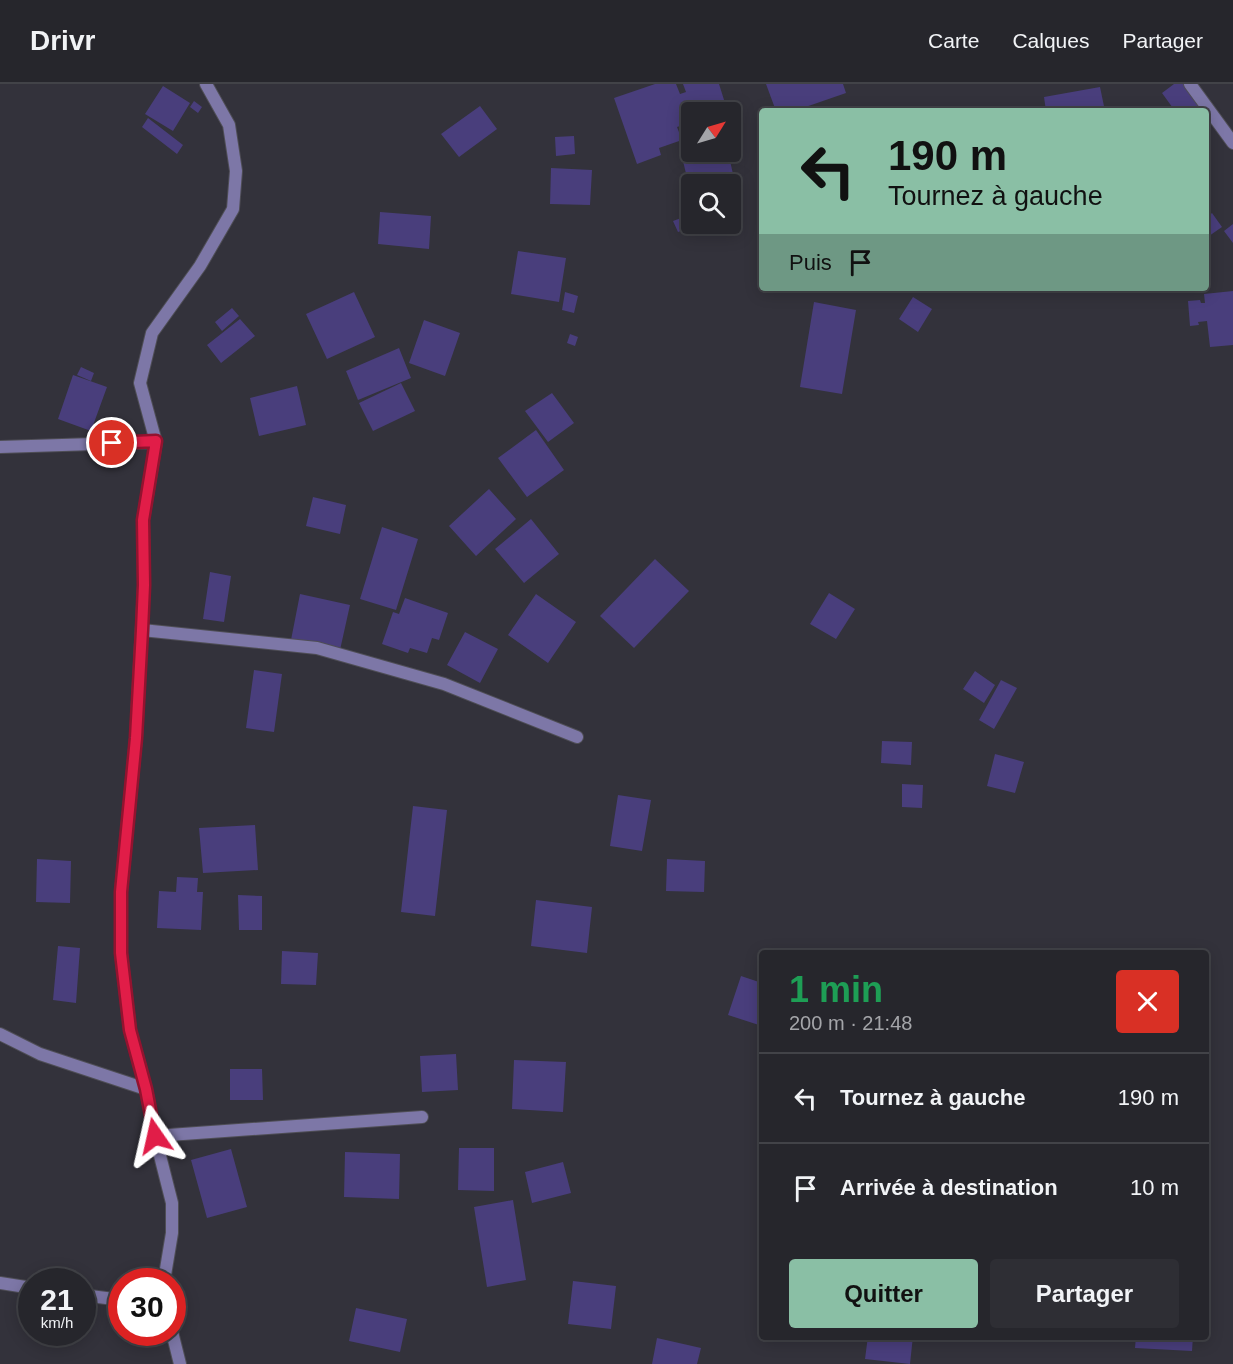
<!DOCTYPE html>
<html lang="fr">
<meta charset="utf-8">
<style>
body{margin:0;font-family:Helvetica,sans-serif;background:#2e2e34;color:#f1f3f6;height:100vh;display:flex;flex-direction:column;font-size:22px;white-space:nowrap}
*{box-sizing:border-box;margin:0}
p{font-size:20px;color:#a4a5a9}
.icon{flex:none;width:33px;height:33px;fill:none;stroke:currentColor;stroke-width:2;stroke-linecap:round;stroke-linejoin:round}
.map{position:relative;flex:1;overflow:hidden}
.side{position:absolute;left:759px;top:866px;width:450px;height:390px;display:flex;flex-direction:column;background:#26262c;border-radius:6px;box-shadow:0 3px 15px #0003,0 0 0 2px #424348}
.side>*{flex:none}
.banner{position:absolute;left:759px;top:24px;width:450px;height:183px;border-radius:6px;box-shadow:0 3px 15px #0003,0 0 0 2px #424348;background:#8abfa5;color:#111;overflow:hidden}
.needle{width:39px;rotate:53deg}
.fabs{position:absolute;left:681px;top:18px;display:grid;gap:12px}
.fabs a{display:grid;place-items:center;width:60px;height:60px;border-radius:6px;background:#26262c;box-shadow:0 3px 15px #0003,0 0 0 2px #424348;font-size:30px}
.speed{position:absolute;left:18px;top:1184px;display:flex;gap:12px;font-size:30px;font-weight:700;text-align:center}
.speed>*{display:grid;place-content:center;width:78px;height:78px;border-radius:50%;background:#26262c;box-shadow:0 3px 15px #0003,0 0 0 2px #424348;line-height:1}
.speed small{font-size:15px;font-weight:400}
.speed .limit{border:9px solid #d22;background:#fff;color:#111}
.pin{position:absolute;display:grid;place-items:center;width:51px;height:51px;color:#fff;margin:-26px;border:3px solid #fff;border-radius:50%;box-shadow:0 2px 6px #0007}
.me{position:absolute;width:66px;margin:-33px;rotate:349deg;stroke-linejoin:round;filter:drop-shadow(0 0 4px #0008)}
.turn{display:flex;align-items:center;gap:21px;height:126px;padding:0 30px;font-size:27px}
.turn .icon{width:78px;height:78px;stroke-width:2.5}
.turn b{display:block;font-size:42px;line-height:51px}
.then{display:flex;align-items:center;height:57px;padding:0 30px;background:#0003;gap:12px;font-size:22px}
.round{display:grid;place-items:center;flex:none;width:63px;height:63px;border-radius:6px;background:#2e2e34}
.summary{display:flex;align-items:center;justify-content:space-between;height:102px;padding:0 30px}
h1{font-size:36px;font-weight:700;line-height:45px;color:#1e9e55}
.cta{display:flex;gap:12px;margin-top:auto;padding:12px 30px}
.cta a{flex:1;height:69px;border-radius:6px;background:#8abfa5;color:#111;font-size:24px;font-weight:700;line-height:69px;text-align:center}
.cta a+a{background:#2e2e34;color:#f1f3f6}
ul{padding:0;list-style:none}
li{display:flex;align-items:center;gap:18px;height:90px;padding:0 30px;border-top:2px solid #424348}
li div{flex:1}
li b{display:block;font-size:22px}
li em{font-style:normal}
header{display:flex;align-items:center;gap:36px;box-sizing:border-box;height:84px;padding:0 30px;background:#26262c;border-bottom:2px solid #424348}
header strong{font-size:28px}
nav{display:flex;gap:33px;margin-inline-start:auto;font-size:21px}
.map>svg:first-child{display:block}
</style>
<header>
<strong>Drivr</strong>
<nav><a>Carte</a><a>Calques</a><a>Partager</a></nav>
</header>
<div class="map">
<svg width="1233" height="1280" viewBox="0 0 1233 1280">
<rect width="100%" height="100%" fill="#33323b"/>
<path fill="#493e7c" d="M655 0H676L680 10 686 8 683 0H719L725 19 698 28H692V47L688 48 686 40 677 43 682 56 659 64 661 71 637 80 614 14Z
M766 0H843L846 9 794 27H776Z
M1174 0H1184L1203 26 1175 27 1162 9Z
M163 2 190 19 173 47 145 30Z
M1100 3 1105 27H1046L1044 13Z
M194 17 202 23 198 29 190 23Z
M480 22 497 45 459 73 441 50Z
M148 34 183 61 177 70 142 43Z
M574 52 575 70 556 72 555 53Z
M709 68H728L738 112 730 114V100H692L691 110 682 73Z
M551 84 592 86 590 121 550 120Z
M380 128 431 132 429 165 378 160Z
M1212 129 1222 143 1209 152 1206 148V134Z
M692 130V140H700L678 148 673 137Z
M1233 140V159L1224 147Z
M518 167 566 174 559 218 511 210Z
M1233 207V261L1210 263 1207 237 1198 238 1199 241 1190 242 1188 217 1200 216 1201 219H1205L1204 210Z
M354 208 375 253 327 275 306 230Z
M565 208 578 212 574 229 562 226Z
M913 213 932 225 918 248 899 235Z
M814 218 856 226 842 310 800 303Z
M232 224 239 232 222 247 215 238Z
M240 235 255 252 221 279 207 261Z
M424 236 460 249 445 292 409 279Z
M570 250 578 253 575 262 567 259Z
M399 264 411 294 358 316 346 287Z
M81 283 94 289 91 297 77 291Z
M73 291 107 303 91 347 58 335Z
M401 299 415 327 373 347 359 319Z
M297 302 306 341 259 352 250 314Z
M552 309 574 339 548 358 525 327Z
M536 346 564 386 527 413 498 374Z
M489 405 516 435 476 472 449 442Z
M313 413 346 421 340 450 306 442Z
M531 435 559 470 524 499 495 465Z
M382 443 418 455 396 526 360 515Z
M655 475 689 507 634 564 600 532Z
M210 488 231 492 224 538 203 535Z
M829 509 855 525 836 555 810 540Z
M300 510 350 521 340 566 291 556Z
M536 510 576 538 548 579 508 551Z
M405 514 448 529 439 556 432 554 427 569 410 564 408 569 382 560 393 528 399 530Z
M465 548 498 565 480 599 447 581Z
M254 586 282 590 274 648 246 644Z
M975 587 995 601 984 619 963 605Z
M1001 596 1017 604 994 645 979 636Z
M882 657 912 658 911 681 881 679Z
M995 670 1024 678 1015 709 987 702Z
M902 700 923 701 922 724 902 723Z
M618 711 651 716 642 767 610 762Z
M413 722 447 726 435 832 401 828Z
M255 741 258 786 203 789 199 744Z
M37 775 71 777 70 819 36 818Z
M667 775 705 777 704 808 666 807Z
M177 793 198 794 197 808H203L201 846 157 844 159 807 176 808Z
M238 811 262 812V846H239Z
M536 816 592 823 587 869 531 862Z
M58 862 80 864 76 919 53 916Z
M282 867 318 869 316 901 281 900Z
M741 892 762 899V942L728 931Z
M456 970 458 1006 422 1008 420 972Z
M514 976 566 978 563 1028 512 1025Z
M230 985H262L263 1016H230Z
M459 1064H494V1107L458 1106Z
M231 1065 247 1123 207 1134 191 1076Z
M345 1068 400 1070 399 1115 344 1113Z
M563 1078 571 1109 532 1119 525 1088Z
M513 1116 526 1196 487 1203 474 1123Z
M573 1197 616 1202 611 1245 568 1240Z
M356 1224 407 1235 400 1268 349 1257Z
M868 1252H913L910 1280 865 1275Z
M1136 1252H1193L1192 1267 1135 1264Z
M657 1254 701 1264 697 1280H652Z"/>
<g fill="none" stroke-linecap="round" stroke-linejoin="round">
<defs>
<path id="minor" d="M1190 0 1233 59
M0 363 156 358
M142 546 317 564 444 600 577 653
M0 950 40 970 146 1005
M155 1052 422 1033
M164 1197 172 1149V1119L155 1052 146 1005 130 946 121 869V808L136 654 144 501 143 436 156 358 140 299 152 249 200 182 233 125 236 87 229 41 206 0
M0 1199 32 1204
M82 1211 122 1216
M172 1248 180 1280"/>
</defs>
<use href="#minor" stroke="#4f4e56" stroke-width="14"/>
<use href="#minor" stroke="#7d77a7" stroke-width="12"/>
</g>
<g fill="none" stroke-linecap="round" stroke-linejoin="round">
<defs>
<path id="route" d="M112 359 156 357 143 436 144 501 142 546 136 654 121 808V869L130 946 146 1005 155 1052"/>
</defs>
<use href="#route" stroke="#92132f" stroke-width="15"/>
<use href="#route" stroke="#e11d48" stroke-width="10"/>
</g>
</svg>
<div class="fabs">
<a><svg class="needle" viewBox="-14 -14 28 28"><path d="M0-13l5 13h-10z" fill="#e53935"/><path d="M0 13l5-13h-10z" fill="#a4a5a9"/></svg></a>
<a><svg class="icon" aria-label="search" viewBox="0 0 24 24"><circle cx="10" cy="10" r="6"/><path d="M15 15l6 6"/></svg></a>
</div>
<div class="speed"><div>21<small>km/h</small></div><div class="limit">30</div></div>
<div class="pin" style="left:112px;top:359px;background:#d93025"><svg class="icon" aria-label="arrive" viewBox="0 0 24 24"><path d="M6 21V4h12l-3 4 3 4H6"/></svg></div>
<svg class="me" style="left:155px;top:1052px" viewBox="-20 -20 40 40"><path d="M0-17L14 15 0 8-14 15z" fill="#e11d48" stroke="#fff" stroke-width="4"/></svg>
<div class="banner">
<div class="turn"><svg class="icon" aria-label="left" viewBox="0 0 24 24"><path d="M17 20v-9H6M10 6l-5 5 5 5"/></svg><div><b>190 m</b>Tournez à gauche</div></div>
<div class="then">Puis<svg class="icon" aria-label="arrive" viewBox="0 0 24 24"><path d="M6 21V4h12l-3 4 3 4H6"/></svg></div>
</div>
<section class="side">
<div class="summary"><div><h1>1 min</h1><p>200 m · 21:48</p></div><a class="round" style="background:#d93025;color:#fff"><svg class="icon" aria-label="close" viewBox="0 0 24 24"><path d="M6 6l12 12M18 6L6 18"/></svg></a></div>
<ul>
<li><svg class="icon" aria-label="left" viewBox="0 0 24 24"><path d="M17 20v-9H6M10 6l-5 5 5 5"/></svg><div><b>Tournez à gauche</b></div><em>190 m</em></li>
<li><svg class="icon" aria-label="arrive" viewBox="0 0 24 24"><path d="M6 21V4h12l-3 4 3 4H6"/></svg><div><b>Arrivée à destination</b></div><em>10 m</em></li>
</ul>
<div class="cta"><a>Quitter</a><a>Partager</a></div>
</section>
</div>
